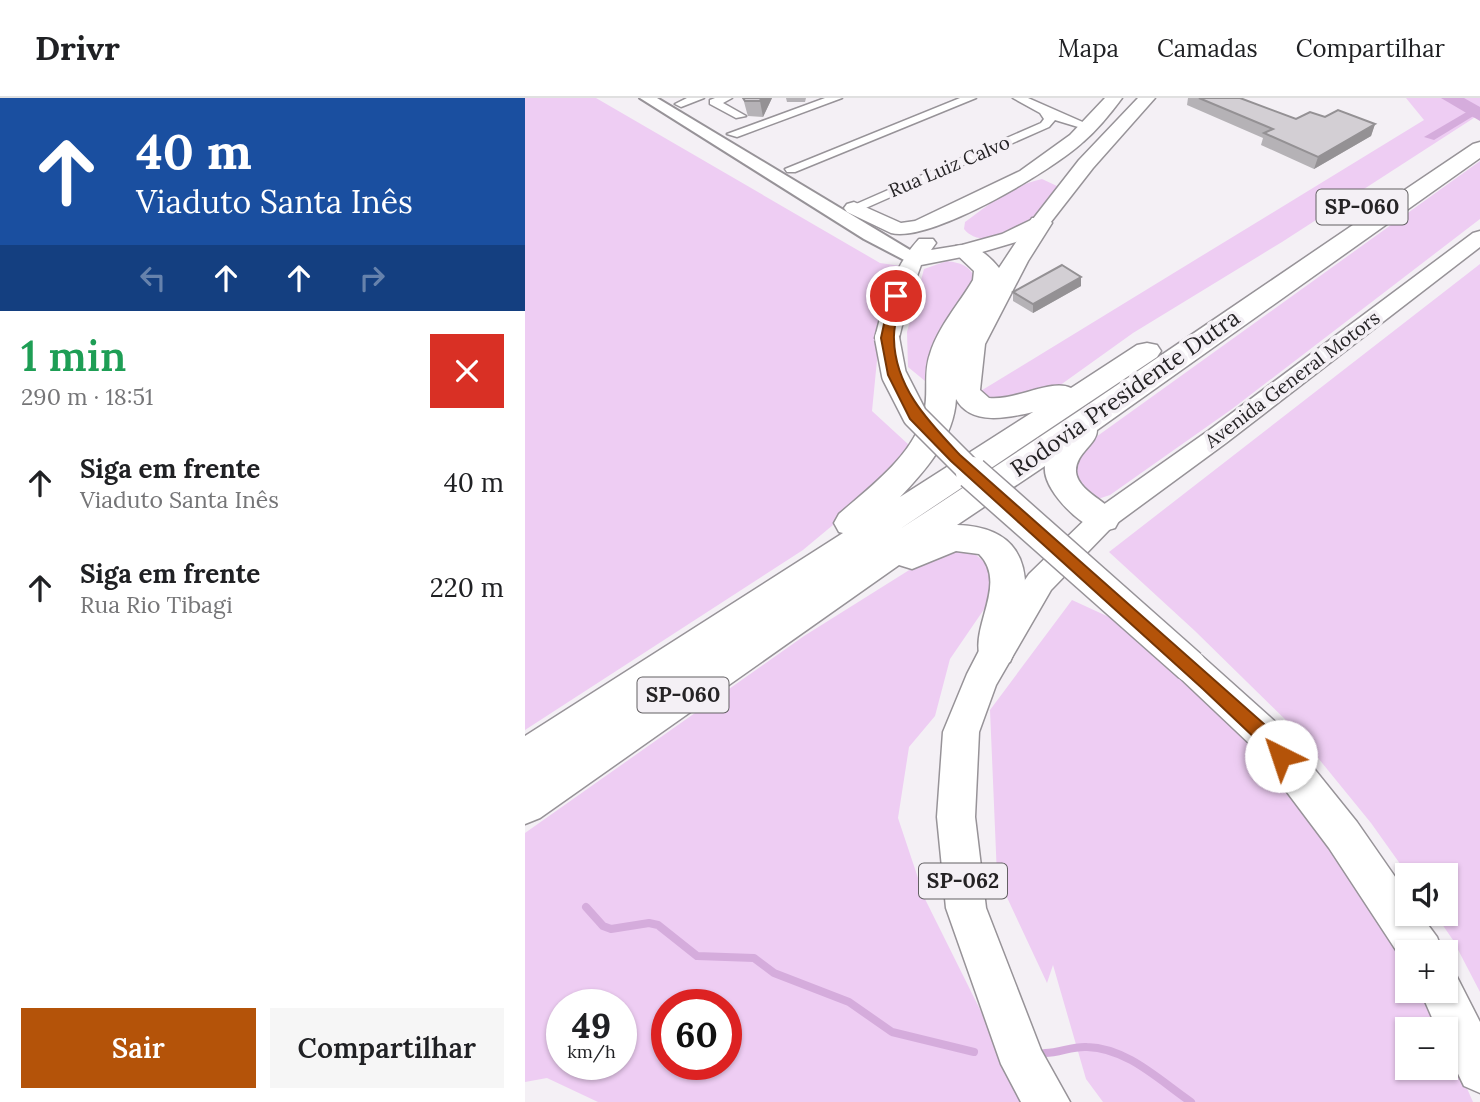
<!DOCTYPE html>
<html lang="pt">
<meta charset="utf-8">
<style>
body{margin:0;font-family:Lora,serif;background:#f6f6f6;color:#202124;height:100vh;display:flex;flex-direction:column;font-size:26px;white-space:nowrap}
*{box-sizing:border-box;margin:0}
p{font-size:23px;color:#757577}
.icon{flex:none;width:38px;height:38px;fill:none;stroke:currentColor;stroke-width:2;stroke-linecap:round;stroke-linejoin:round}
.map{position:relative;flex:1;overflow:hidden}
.panel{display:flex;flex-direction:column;background:#fff;width:525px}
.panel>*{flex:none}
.banner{background:#1a4fa0;color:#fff;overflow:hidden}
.controls{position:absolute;left:870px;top:765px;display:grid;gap:14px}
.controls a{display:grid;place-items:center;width:63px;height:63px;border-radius:0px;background:#fff;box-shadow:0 2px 5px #0004;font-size:35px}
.speed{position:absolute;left:21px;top:891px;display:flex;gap:14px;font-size:35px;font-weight:700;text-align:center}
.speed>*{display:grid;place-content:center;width:91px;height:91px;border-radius:50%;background:#fff;box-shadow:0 2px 5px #0004;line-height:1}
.speed small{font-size:18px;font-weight:400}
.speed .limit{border:10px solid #d22;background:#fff;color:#111}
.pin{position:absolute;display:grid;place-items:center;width:60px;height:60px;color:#fff;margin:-30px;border:4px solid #fff;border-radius:50%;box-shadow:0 2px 7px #0007}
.me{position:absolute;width:77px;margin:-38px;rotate:319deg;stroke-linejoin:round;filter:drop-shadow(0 0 5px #0008)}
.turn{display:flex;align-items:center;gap:24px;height:147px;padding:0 21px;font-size:32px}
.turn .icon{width:91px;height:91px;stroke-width:2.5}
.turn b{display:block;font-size:49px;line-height:60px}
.lanes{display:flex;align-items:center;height:66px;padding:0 21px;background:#0003;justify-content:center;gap:35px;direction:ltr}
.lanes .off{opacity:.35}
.round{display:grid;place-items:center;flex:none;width:74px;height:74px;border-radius:0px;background:#f6f6f6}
.overview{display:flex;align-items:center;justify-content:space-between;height:119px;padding:0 21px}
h1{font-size:42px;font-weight:600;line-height:52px;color:#1e9e55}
.cta{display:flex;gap:14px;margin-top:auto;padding:14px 21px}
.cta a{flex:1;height:80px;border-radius:0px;background:#b45309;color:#fff;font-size:28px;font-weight:600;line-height:80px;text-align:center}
.cta a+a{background:#f6f6f6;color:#202124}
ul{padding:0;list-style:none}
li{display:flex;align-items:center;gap:21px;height:105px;padding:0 21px}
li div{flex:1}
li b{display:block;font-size:26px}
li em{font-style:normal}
header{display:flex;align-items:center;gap:42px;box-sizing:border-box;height:98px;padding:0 35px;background:#fff;border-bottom:2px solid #e0e0e0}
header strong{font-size:33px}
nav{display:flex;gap:38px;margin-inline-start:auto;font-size:24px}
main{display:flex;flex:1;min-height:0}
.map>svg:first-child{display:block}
</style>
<header>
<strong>Drivr</strong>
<nav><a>Mapa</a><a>Camadas</a><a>Compartilhar</a></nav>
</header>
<main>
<section class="panel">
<div class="banner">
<div class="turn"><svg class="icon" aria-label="ahead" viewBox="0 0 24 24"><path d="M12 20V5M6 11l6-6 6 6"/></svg><div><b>40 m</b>Viaduto Santa Inês</div></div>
<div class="lanes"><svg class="icon off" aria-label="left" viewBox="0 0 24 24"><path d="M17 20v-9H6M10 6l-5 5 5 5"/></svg><svg class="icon" aria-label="ahead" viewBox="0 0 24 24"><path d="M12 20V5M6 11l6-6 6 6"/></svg><svg class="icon" aria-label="ahead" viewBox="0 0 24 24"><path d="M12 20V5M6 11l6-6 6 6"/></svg><svg class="icon off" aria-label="right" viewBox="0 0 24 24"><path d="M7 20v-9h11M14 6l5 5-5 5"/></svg></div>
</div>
<div class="overview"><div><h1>1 min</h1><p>290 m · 18:51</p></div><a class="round" style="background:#d93025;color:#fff"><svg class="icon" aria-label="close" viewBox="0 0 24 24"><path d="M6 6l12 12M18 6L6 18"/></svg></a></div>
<ul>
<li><svg class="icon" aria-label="ahead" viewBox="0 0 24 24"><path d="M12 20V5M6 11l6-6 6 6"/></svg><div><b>Siga em frente</b><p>Viaduto Santa Inês</p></div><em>40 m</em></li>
<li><svg class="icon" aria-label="ahead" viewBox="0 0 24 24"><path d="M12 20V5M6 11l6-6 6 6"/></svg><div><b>Siga em frente</b><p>Rua Rio Tibagi</p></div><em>220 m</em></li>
</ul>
<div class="cta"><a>Sair</a><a>Compartilhar</a></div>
</section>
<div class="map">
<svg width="955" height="1004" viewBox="0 0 955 1004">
<rect width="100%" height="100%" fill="#f4f0f5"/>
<path fill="#eecdf3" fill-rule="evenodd" d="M0 0H71L355 165 376 168 354 242 347 313 384 347 362 382 278 452 0 632Z
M881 0H925L934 5 933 0H955V16L757 144 608 235 534 288 471 305 454 294 899 22Z
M955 63V121L707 311 585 397 573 401 555 394 543 362 571 339Z
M517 81 532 88 531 93C524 101 518 113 510 120 493 134 456 152 439 131L440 124C463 107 488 87 517 81Z
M422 163C436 165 443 167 450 179L417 239 400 283 383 269 382 234 399 171Z
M955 166V894L928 842 910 816H920V777H883L846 725 767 628 670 533 584 454Z
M426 451 446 453 462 466 468 483 464 504 425 561 410 618 384 649 373 720 400 801 501 1004H73L22 980 0 984V735L279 538 405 459ZM37 906H96V966H37ZM142 906H201V966H142Z
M547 502 597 525 729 645 806 745 882 861V892L897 893 915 931H882V970H920L921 943 948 1004H578L561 981 528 867 522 885 472 778 465 612Z"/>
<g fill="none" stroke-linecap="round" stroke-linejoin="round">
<path stroke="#d5acdc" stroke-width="8" d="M61 809 78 828 86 831 124 825 133 827 172 858 229 860 249 875 324 904 367 934 449 954
M520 955C535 955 547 948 562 949 602 950 634 982 666 1004"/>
<path fill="#d5acdc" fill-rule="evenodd" d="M945 12 955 14 909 42 899 39Z"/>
<path fill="#d5acdc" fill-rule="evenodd" d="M916 0H939L955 9V23Z"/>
<defs>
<path id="minor" d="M162 0H179L156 9 150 6Z
M190 0H207L198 5 221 18 211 20 185 6V2Z
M300 0H317L212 39 202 36Z
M435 0H451L270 74H262L260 71Z
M488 0H503L569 29 563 32 530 22 524 29 334 113 329 114 322 110 516 25 519 21 515 15Z"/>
<path id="tertiary" d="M115 0H132L400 161 391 166 385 165 339 141Z"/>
<path id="primary" d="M580 0H597C586 15 572 32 558 44 527 73 405 145 366 135L322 114 319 110 322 106 329 104 376 125 390 123 495 73 545 37Z
M613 0H630L568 70 522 129 491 144 447 157 396 167 383 203 374 240 370 245H354L350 240C359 204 369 168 394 141H408L411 145 406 152 437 147 477 136 508 121 554 62Z
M955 133V149L701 345 588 428 526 492 471 587 454 634 450 719 461 810 516 952 545 1004H496L476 966 421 810 412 719 418 634 442 576 459 543 504 476 568 414 683 333 948 135Z
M665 554 677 558 754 627 832 724 882 796V816H895L912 839 918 854H882V869L804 750 728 649 653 578 648 568 653 558Z
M920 872 931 877 955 924V995L939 988 920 949V931H912L895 892H920Z"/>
<path id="motorway" d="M955 44V60L572 332C572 347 550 355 551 374 553 394 585 404 595 421L590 430C584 432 580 433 574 432 553 427 517 390 520 368L432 427C491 429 507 463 498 516 495 533 492 549 485 564L471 569 457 564C441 532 485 487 454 456L431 453 387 471 374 467 15 720 0 726V638L318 435 314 434 309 425 314 416C345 389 389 357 399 315 404 295 398 275 405 256 413 229 434 206 448 182L449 173 428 153 431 148C448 144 464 157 474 170L507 120H523L527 125 503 163 460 246 455 292 464 300C490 303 527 280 546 290L612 247 622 245 632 247 636 253 632 259 375 431C568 306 757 174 948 46ZM431 301C446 328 483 320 508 314L375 399C401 372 429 340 431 301Z"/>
</defs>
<use href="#minor" stroke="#979398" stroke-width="3"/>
<use href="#tertiary" stroke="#979398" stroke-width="4"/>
<use href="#primary" stroke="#979398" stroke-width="3"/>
<use href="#motorway" stroke="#979398" stroke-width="3"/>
<use href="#minor" fill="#fff" fill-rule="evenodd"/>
<use href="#tertiary" fill="#fff" fill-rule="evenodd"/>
<use href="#primary" fill="#fff" fill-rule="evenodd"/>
<use href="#motorway" fill="#fff" fill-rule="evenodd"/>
<defs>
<path id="primary-bridge-far1" d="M362 240 369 277 390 318 449 377"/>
<path id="primary-bridge" d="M447 375 665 568"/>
</defs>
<use href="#primary-bridge-far1" stroke="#979398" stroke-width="27" stroke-linecap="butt"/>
<use href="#primary-bridge" stroke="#979398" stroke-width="35" stroke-linecap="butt"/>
<use href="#primary-bridge-far1" stroke="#fff" stroke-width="24"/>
<use href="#primary-bridge" stroke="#fff" stroke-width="32"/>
</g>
<path fill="#b5b2b6" d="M218 0H247L238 19 223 18 222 15Z
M261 0H281L280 4H262Z
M663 0H715L771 21 800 19 850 26 846 38 789 71 736 47 738 40 662 7Z
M556 179V188L508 215 488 203V194Z"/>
<path fill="#949194" d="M236 0H247L238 19 235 3Z
M850 26 846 38 789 71 793 59Z
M556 179V188L508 215V206Z"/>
<path fill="#d3cfd4" stroke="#949194" stroke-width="2" d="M218 0H236L235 3H220Z
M674 0H715L771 21 785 14 800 19 813 12 850 26 793 59 739 35 748 31Z
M537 167 556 179 508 206 488 194Z"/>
<path fill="#b45309" stroke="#753606" stroke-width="2" d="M371 195 377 198C374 212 368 228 369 241 370 290 404 324 435 357L747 633 765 658 763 664 756 666 750 664 734 644 678 591 426 363 385 321 363 277 356 240 365 198Z"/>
<g text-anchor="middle" stroke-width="7" stroke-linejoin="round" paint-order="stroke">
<g font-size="19" fill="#252325" stroke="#f4f0f5">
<text transform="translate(424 68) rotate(-23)" y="7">Rua Luiz Calvo</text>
<text transform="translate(767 281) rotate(-37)" y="7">Avenida General Motors</text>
</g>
<g fill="#f4f0f5" stroke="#636063" stroke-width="2">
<rect x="791.5" y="91.5" width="91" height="35" rx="5"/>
<rect x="112.5" y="579.5" width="91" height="35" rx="5"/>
<rect x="394" y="765.5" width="88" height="35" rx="5"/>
</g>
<g font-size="21" font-weight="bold" fill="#252325">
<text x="837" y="116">SP-060</text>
<text x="158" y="604">SP-060</text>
<text x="438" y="790">SP-062</text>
</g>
<g font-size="23" fill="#252325" stroke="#f4f0f5">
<text transform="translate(600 295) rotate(-35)" y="8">Rodovia Presidente Dutra</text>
</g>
</g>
</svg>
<div class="controls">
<a><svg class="icon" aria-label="sound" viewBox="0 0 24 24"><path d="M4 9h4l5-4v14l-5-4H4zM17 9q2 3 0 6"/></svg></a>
<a>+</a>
<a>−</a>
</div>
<div class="speed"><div>49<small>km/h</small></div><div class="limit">60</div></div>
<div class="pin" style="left:371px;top:198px;background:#d93025"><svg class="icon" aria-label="arrive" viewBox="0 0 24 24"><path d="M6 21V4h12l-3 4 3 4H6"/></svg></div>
<svg class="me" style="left:756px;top:658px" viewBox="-20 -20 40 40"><circle r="19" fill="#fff"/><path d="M0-13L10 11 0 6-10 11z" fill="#b45309"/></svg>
</div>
</main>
